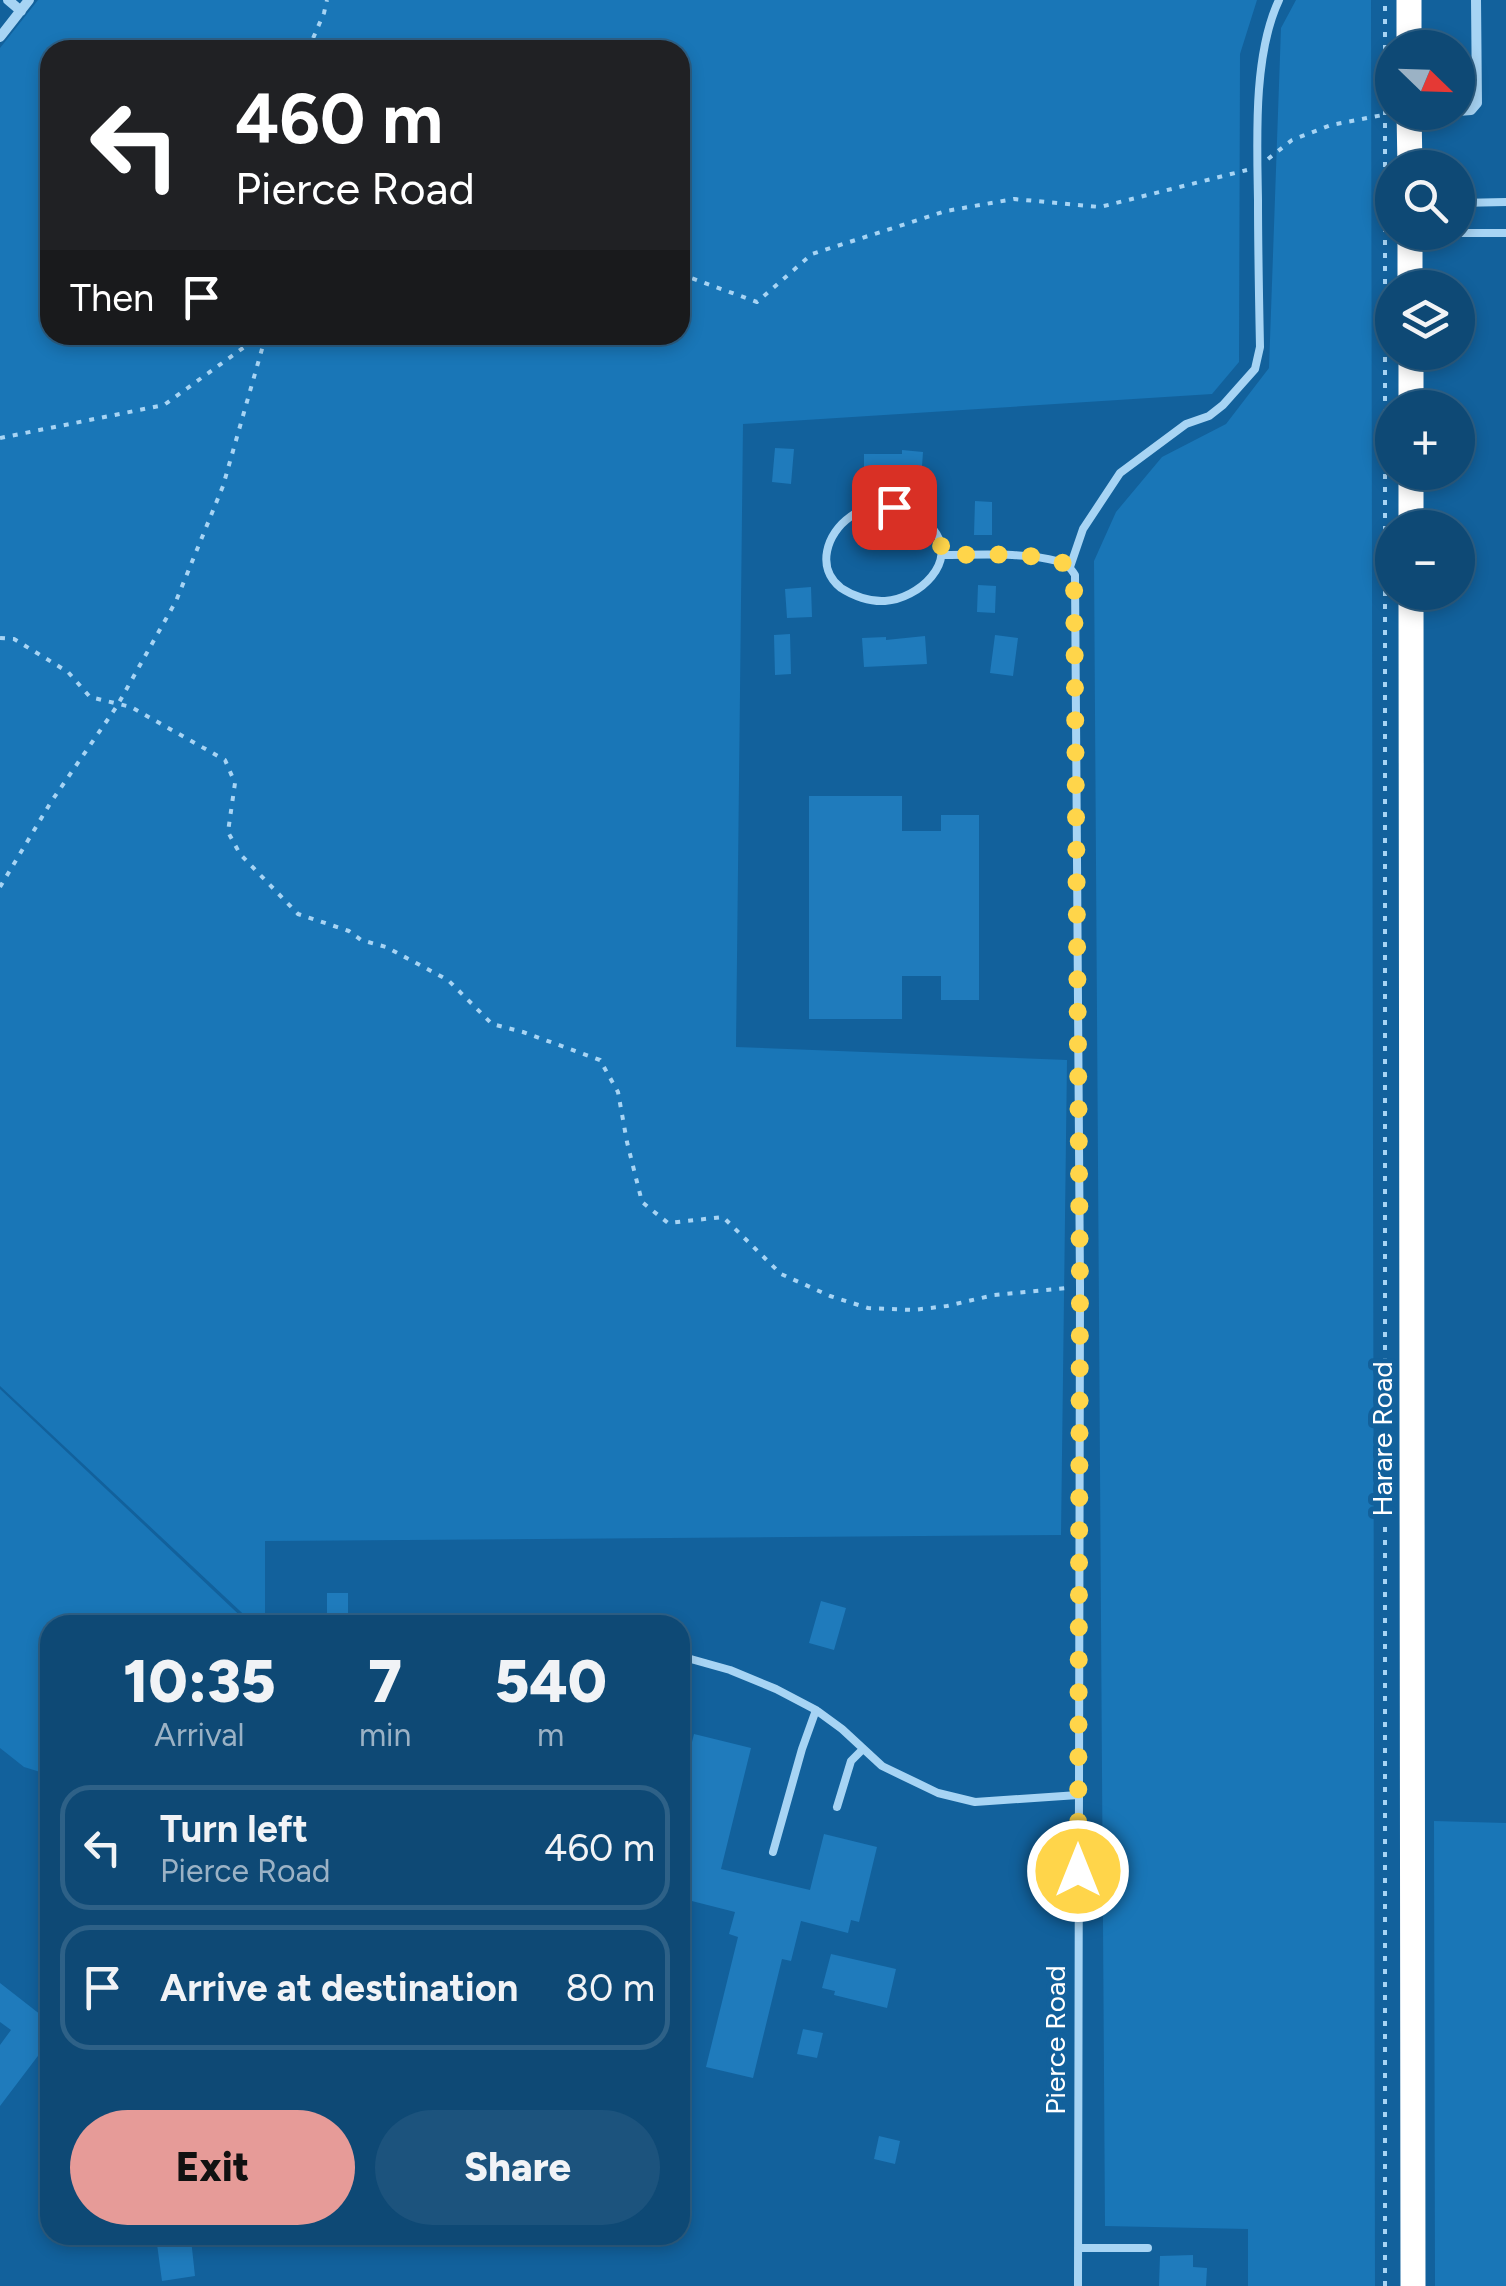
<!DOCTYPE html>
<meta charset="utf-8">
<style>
body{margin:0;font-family:Figtree,sans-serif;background:#1c537d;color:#f1f3f6;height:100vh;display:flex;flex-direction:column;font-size:38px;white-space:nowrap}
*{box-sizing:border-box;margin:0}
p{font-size:32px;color:#9bb2c5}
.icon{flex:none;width:55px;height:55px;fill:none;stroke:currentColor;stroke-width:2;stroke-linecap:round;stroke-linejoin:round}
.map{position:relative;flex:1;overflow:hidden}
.details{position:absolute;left:40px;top:1615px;width:650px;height:630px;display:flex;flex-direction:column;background:#0e4975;border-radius:30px;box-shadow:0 5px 15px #0003,0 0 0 2px #2e6187}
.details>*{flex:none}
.banner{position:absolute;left:40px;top:40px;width:650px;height:305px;border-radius:30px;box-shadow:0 5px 15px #0003,0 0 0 2px #2e6187;background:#202124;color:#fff;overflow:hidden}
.needle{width:65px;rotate:113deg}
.controls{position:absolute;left:1375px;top:30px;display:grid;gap:20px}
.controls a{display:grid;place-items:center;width:100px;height:100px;border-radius:50%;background:#0e4975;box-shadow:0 5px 15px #0003,0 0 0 2px #2e6187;font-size:50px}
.pin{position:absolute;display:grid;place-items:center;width:85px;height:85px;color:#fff;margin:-42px;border-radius:20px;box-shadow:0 5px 15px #0006}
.me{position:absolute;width:110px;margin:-55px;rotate:0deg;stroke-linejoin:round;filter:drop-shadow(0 0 8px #0008)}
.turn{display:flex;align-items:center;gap:35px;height:210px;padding:0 30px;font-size:45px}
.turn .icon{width:130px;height:130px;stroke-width:2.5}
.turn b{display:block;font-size:70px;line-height:85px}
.then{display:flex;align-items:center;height:95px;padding:0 30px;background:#0003;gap:20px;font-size:38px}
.eta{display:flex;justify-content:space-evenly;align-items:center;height:170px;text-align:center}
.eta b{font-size:60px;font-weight:800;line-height:70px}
.primary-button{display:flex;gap:20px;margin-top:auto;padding:20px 30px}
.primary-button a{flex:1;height:115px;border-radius:60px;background:#e69b98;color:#111;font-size:40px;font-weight:800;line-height:115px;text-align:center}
.primary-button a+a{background:#1c537d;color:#f1f3f6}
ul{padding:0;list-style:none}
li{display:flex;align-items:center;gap:30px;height:125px;margin:0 20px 15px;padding:0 10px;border:5px solid #2e6187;border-radius:30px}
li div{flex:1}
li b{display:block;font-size:38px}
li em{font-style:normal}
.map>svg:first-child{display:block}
</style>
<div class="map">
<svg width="1506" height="2286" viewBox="0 0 1506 2286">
<rect width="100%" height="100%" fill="#12619c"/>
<path fill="#1976b7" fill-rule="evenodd" d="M38 0H1257L1240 54 1239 362 1212 394 743 424 736 1047 1067 1060 1061 1535 265 1541V1625H255L0 1386V48ZM50 50H680V335H50Z
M1296 0H1371L1375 2286H1248V2229L1105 2226 1094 561 1116 512 1162 457 1226 424 1269 368 1281 28Z
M0 1389 250 1625H50V1775L24 1767 0 1748Z
M1434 1821 1506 1823V2286H1435Z"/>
<path fill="#1f7bbc" d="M775 448 794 449 791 484 772 482Z
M902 450 923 452 921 481 882 478V483H864V454H902Z
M975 501 992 502V535H974Z
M978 585 996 586 995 613 977 612Z
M811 587 812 617 787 618 785 589Z
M790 634 791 674 775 675 774 635Z
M995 635 1018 638 1013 676 990 673Z
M925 636 927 664 864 667 862 638 886 637V640Z
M809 796H902V831H941V815H979V1000H941V976H902V1019H809Z
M327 1593H348V1618H327Z
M821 1601 846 1608 834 1650 809 1643Z
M694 1734 751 1748 721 1869 810 1890 824 1834 877 1847 859 1922 851 1920 848 1933 801 1921 791 1961 782 1959 753 2078 706 2067 738 1937 729 1934 735 1912 680 1898V1791Z
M831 1954 896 1969 887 2008 834 1995 835 1991 822 1988Z
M0 1983 50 2022V2040L0 2106V2045L11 2030 0 2022Z
M803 2029 823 2033 817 2058 797 2054Z
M879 2136 900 2141 895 2164 874 2159Z
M191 2239 195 2276 162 2281 157 2244Z
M1193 2255V2267L1207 2268 1206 2286H1159L1160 2256Z"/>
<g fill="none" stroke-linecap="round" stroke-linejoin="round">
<path stroke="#a7d4f4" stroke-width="4" stroke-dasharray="5 8" stroke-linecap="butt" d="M308 50 324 13 327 0
M1268 159 1292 140 1331 125 1383 115
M680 274 757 302 812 254 946 211 1014 199 1100 207 1247 170
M0 438 164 405 261 335
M0 638 14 639 68 672 90 697 131 707 225 760 235 783 228 832 240 854 298 914 349 931 361 940 386 947 448 980 492 1024 523 1032 600 1060 618 1092 627 1142 642 1202 668 1223 723 1217 781 1274 830 1296 868 1308 913 1310 947 1306 994 1295 1068 1288
M0 887 51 802 117 706 176 601 223 486 266 335
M1385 2286V0"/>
<path stroke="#a7d4f4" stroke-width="8" d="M1458 203 1506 202
M1416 233H1506
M894 507C901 509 910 510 916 514 922 517 929 524 933 529 960 562 918 599 885 601 870 602 853 596 841 588 815 568 827 533 850 517 863 507 879 508 894 507Z
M943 555C976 555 1026 552 1057 561 1066 563 1070 567 1075 575L1080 1287 1078 2286
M1070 567 1083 529 1120 473 1186 424 1209 416 1223 405 1255 369 1260 347C1259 298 1258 249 1258 200 1257 140 1253 55 1279 0
M680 1656 730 1670 776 1689 816 1710 842 1729 882 1766 938 1793 975 1802 1078 1795
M837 1807 851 1761 863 1749
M773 1852 802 1749 816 1710
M1078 2248H1148"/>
<path stroke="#a7d4f4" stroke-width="10" d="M8 0 21 11
M0 37 29 0
M1458 111 1471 110 1477 103 1476 0"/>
<path stroke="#fff" stroke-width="25" d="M1409 48V0
M1409 112 1410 168
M1410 232V288
M1411 352V408
M1411 472V528
M1411 592 1413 2286"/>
</g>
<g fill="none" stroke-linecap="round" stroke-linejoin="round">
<path stroke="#ffd54a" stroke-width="18" stroke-dasharray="0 32.4" d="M894 507C923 515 938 524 943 555 974 555 1028 552 1057 561 1066 563 1070 567 1074 576L1080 1287 1078 1871"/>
</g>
<g text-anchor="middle" stroke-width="10" stroke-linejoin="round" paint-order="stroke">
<g font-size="28" fill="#fff" stroke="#12619c">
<text transform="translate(1382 1439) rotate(-90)" y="10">Harare Road</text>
<text transform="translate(1055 2040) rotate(-90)" y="10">Pierce Road</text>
</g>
</g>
</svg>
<div class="controls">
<a><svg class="needle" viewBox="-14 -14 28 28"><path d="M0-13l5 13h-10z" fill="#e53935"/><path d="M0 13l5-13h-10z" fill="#9bb2c5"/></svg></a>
<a><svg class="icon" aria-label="search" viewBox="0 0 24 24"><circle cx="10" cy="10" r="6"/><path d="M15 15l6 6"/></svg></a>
<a><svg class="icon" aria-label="layers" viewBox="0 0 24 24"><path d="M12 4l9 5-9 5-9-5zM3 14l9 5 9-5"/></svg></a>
<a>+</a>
<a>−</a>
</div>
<div class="pin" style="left:894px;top:507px;background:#d93025"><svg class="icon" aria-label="arrive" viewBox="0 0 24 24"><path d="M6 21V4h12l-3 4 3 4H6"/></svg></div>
<svg class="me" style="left:1078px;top:1871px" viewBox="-20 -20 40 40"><circle r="17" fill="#ffd54a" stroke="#fff" stroke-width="3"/><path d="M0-11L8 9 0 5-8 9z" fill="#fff"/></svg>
<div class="banner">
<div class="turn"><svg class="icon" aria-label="left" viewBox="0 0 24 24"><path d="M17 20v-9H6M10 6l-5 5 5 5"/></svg><div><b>460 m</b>Pierce Road</div></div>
<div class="then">Then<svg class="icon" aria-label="arrive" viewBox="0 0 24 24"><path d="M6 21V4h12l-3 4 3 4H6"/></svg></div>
</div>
<section class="details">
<div class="eta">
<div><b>10:35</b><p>Arrival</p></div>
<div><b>7</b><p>min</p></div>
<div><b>540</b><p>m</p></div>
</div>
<ul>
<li><svg class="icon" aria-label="left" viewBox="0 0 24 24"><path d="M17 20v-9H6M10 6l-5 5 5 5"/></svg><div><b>Turn left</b><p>Pierce Road</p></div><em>460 m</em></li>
<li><svg class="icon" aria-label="arrive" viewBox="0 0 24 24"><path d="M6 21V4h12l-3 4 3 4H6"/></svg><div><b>Arrive at destination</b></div><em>80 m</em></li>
</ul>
<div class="primary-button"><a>Exit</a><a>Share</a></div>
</section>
</div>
